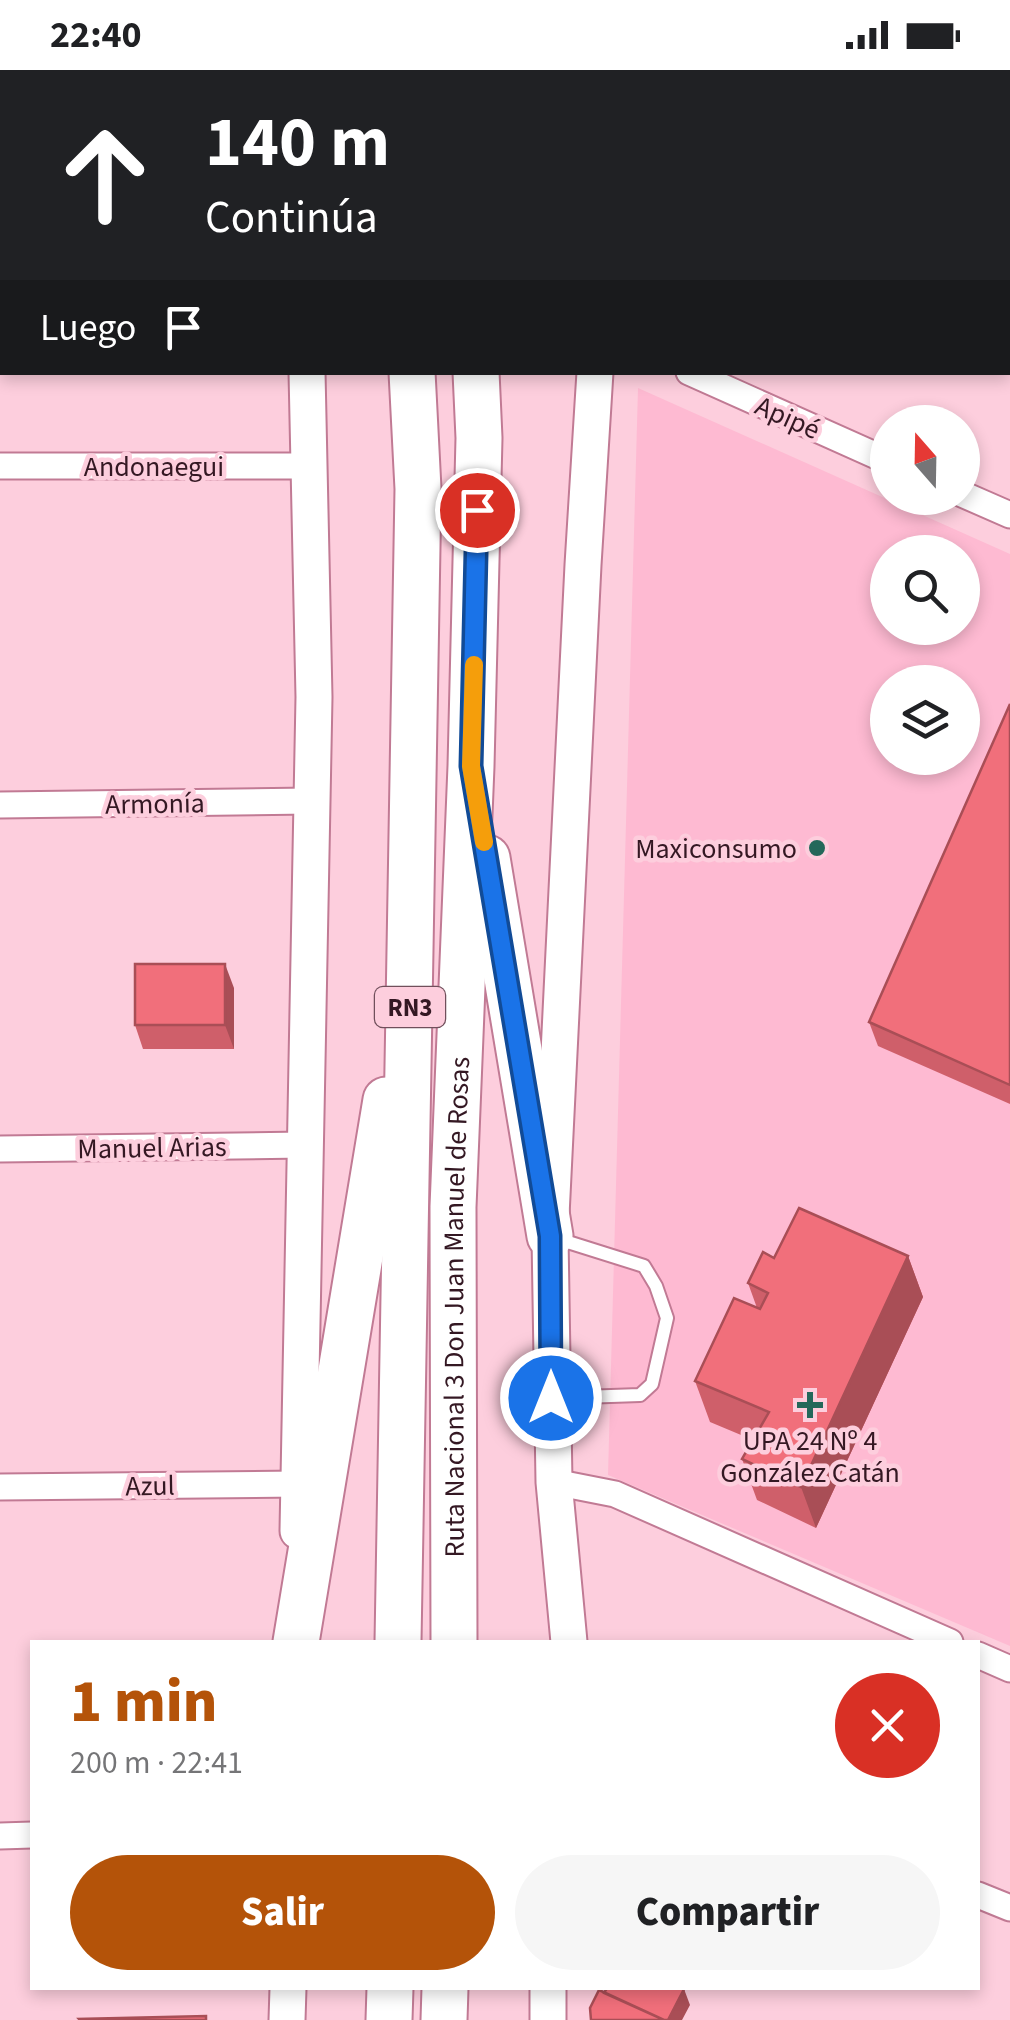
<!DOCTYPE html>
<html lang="es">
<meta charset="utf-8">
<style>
body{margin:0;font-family:"Source Sans 3",sans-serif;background:#f6f6f6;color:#202124;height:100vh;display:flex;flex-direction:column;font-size:38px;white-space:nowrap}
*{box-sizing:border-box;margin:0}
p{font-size:32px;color:#757577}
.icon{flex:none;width:55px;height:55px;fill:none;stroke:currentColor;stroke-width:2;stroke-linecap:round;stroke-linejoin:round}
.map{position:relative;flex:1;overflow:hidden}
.drawer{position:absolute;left:30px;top:1570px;width:950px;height:350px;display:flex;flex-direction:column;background:#fff;border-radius:0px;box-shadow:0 5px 15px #0003}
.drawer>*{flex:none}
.guide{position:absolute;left:0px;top:0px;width:1010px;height:305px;box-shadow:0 5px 15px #0003;background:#202124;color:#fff;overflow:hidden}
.needle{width:65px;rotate:340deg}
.buttons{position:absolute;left:870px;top:335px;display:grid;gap:20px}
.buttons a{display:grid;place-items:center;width:110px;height:110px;border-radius:50%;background:#fff;box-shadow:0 5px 15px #0003;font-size:50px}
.pin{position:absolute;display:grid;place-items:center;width:85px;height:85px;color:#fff;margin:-42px;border:5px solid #fff;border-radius:50%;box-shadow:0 2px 10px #0007}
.me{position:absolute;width:110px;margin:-55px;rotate:0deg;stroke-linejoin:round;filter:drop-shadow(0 0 8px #0008)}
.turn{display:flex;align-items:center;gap:35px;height:210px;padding:0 40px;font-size:45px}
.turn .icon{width:130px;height:130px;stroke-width:2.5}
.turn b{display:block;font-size:70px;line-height:85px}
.then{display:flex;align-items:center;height:95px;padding:0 40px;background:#0003;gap:20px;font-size:38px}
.round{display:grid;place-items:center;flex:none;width:105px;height:105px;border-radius:52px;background:#f6f6f6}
.headline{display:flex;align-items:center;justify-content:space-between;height:170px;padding:0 40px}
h1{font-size:60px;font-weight:800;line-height:75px;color:#b45309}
.action{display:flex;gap:20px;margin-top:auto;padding:20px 40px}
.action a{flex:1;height:115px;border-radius:60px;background:#b45309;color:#fff;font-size:40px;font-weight:800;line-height:115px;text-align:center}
.action a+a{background:#f6f6f6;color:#202124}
.status{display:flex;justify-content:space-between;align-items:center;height:70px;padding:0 50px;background:#fff;direction:ltr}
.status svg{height:28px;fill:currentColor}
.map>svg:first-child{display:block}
</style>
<div class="status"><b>22:40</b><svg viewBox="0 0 49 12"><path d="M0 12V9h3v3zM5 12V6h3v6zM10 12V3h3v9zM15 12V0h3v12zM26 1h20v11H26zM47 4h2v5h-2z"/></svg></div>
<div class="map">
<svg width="1010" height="1950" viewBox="0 0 1010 1950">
<rect width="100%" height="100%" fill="#fdcedd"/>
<path fill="#febad2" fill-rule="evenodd" d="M638 318 1010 484V1576L608 1405ZM888 482H962V558H888ZM888 612H962V688H888Z"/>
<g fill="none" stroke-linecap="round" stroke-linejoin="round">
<defs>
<path id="lane" d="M130 0 136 2
M253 2 255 0
M0 7 2 8
M553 1328 640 1325 652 1314 667 1248 656 1216 644 1196 555 1168"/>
<path id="street" d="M689 302 888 391
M0 396H309
M962 424 1010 445
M0 735 310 731
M0 1079 304 1075
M554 1412 615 1424 950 1572
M0 1417 299 1414
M978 1585 1010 1599
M0 1766 32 1765
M978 1825 1010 1838"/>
<path id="secondary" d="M291 0 292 2
M571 0 572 2
M298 1461 314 627 307 302
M569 1572 554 1412 550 1166 583 495 595 302
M548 1918V1950
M287 1950 288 1918"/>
<g id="highway">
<path d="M382 0 383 2"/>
<path d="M444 0V2"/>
<path d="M487 788 550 1166"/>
<path d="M296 1572 386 1030"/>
<path d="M398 1572 418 419 412 302"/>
<path id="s1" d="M454 1572 453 1137 471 696 479 368 476 302"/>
<path d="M389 1950 390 1918"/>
<path d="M444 1950 445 1918"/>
</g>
</defs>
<use href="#lane" stroke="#c17a94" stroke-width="16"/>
<use href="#street" stroke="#c17a94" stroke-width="29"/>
<use href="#secondary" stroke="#c17a94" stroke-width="39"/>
<use href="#highway" stroke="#c17a94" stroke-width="49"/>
<use href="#lane" stroke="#fff" stroke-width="12"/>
<use href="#street" stroke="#fff" stroke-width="25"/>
<use href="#secondary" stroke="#fff" stroke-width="35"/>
<use href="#highway" stroke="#fff" stroke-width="45"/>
</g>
<path fill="#cf5f6a" d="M1010 634V1034L878 976 869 952Z
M234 918V979H143L135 955Z
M908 1186 923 1227 816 1458 757 1430 742 1389 753 1370 710 1352 695 1311 757 1238 748 1213 774 1188Z"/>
<path fill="#a94e56" d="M225 894 234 918V979L225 955Z
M908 1186 923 1227 816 1458 801 1417Z
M684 1919 690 1935 682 1950H668Z"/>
<path fill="#f16f7b" stroke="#a94e56" stroke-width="2.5" d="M1010 634V1015L869 952Z
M135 894H225V955H135Z
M799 1138 908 1186 801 1417 742 1389 769 1342 695 1311 734 1228 760 1239 768 1223 748 1213 763 1182 774 1188Z
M607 1918H682L684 1919 668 1950H664L604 1923Z
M599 1920 664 1950H591L590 1938Z
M206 1946V1950H80L79 1949Z"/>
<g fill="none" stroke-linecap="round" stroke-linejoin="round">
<defs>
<path id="route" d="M477 440 471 696 550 1166 551 1328"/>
</defs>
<use href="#route" stroke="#114b97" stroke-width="25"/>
<use href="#route" stroke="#1a73e8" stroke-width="18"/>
<path stroke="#f59e0b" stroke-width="18" d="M474 595 471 696 484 772"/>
</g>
<g fill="#24685a" stroke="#fdcedd" stroke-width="4">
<circle cx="817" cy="778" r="10"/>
<path d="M805 1320h10v10h10v10h-10v10h-10v-10h-10v-10h10z"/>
</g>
<g text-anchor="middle" stroke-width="9" stroke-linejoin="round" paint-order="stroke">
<rect fill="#fdcedd" stroke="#704f5b" stroke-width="2.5" x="375" y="917" width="70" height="40" rx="8"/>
<g font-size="25" font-weight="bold" fill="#341823">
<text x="410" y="946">RN3</text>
</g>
<g font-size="28" fill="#341823" stroke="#fdcedd">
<text transform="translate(788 347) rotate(24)" y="10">Apipé</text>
<text x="154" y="406">Andonaegui</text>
<text transform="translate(155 733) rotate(-1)" y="10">Armonía</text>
<text transform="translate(152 1077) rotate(-1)" y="10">Manuel Arias</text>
<text dy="10" stroke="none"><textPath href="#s1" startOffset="335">Ruta Nacional 3 Don Juan Manuel de Rosas</textPath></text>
<text transform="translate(150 1415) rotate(-1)" y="10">Azul</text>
</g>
<g font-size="28" fill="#341823" stroke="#fdcedd" text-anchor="end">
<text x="797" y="788">Maxiconsumo</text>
<text x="810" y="1380" text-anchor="middle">UPA 24 Nº 4<tspan x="810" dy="32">González Catán</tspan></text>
</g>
</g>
</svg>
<div class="buttons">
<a><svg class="needle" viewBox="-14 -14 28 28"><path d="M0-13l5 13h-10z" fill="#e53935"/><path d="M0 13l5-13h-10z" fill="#757577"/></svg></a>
<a><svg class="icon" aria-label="search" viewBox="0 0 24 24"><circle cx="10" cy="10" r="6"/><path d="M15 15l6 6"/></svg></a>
<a><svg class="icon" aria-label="layers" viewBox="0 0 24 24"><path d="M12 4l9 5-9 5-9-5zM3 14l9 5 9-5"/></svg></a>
</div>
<div class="pin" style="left:477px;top:440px;background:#d93025"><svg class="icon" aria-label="arrive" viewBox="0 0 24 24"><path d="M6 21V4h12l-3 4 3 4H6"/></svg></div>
<svg class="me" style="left:551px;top:1328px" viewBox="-20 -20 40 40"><circle r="17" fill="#1a73e8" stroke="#fff" stroke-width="3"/><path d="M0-11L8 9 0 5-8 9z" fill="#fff"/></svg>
<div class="guide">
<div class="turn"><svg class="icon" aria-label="ahead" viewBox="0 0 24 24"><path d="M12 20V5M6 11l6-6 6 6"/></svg><div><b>140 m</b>Continúa</div></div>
<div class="then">Luego<svg class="icon" aria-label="arrive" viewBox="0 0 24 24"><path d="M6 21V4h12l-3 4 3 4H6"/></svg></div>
</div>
<section class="drawer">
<div class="headline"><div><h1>1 min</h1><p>200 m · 22:41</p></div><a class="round" style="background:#d93025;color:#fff"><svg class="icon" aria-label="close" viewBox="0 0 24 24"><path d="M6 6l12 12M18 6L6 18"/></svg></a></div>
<div class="action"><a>Salir</a><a>Compartir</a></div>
</section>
</div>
